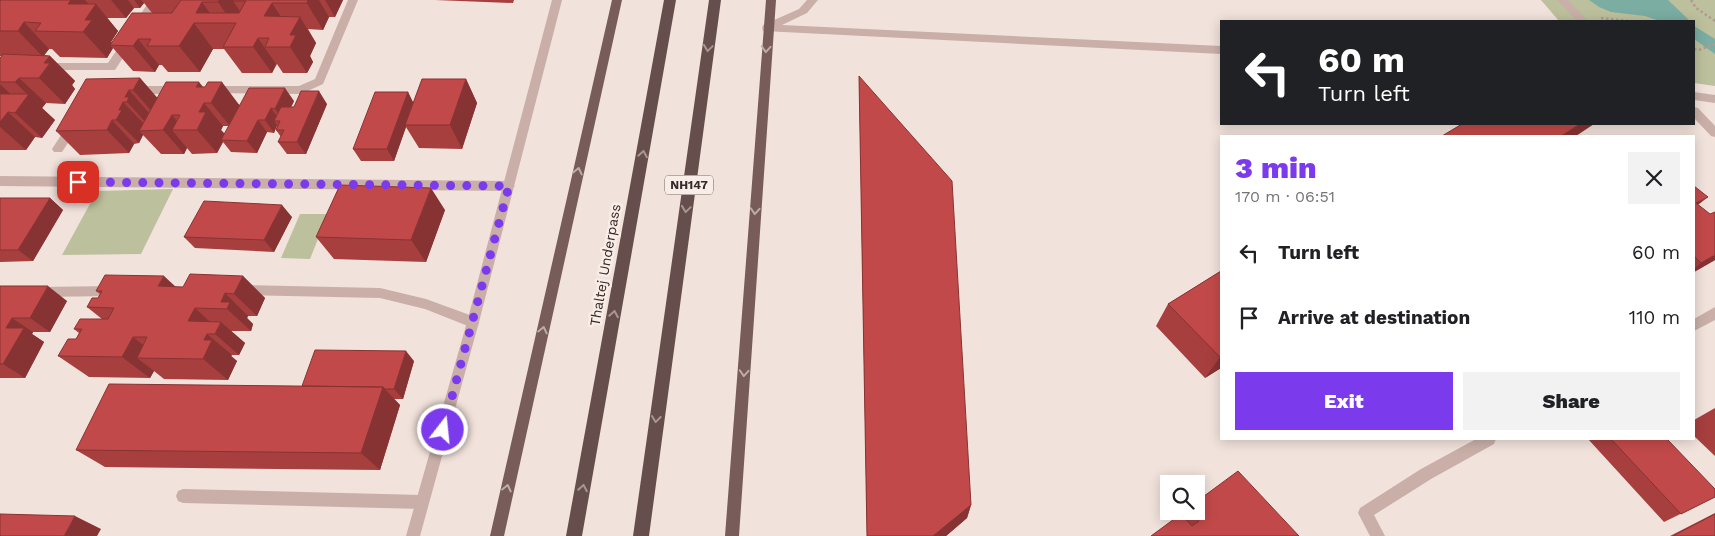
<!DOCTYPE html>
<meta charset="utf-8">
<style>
body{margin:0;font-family:"Work Sans",sans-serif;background:#f2f2f2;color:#202124;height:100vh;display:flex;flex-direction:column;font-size:19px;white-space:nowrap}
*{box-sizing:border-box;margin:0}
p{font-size:16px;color:#757577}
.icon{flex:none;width:28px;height:28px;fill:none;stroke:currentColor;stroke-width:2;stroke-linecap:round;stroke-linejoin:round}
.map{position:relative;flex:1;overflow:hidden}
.panel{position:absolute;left:1220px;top:135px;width:475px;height:305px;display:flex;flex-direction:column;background:#fff;border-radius:0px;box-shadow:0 2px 12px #0003}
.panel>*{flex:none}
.guide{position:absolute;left:1220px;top:20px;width:475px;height:105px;border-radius:0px;box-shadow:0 2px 12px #0003;background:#202124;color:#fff;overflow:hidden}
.controls{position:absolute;left:1160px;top:475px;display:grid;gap:10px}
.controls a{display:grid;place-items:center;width:45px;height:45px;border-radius:0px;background:#fff;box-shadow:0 2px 12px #0003;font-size:25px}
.pin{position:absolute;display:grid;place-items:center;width:42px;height:42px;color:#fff;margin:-21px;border-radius:10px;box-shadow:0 2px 8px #0006}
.me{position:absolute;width:55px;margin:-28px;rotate:16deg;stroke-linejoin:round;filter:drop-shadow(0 0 4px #0008)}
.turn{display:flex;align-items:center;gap:18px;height:105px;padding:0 15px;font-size:22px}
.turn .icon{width:65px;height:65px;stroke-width:2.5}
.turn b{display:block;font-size:35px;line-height:42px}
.round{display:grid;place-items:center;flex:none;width:52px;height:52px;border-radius:0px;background:#f2f2f2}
.head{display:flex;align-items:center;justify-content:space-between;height:85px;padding:0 15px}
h1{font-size:30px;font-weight:800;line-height:38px;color:#7c3aed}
.button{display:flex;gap:10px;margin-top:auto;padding:10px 15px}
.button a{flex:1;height:58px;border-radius:0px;background:#7c3aed;color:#fff;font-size:20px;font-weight:800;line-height:58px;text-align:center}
.button a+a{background:#f2f2f2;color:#202124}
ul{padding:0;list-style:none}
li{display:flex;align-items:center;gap:15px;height:65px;padding:0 15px}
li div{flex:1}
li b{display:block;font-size:19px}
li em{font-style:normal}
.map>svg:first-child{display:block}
</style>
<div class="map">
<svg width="1715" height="536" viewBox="0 0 1715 536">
<rect width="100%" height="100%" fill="#f1e2db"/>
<path fill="#bcc09c" d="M1541 0H1715V86L1694 83V21H1559Z
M173 189 141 254 62 255 97 191Z
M300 214H328L310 259 281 258Z"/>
<path fill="#7bada3" d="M1589 0H1668L1690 21H1660L1645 16 1611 12 1599 7Z
M1694 26 1715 39V54L1694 39Z"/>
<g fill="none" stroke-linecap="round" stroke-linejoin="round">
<path stroke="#b49992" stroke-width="2.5" stroke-dasharray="2.5 2.5" stroke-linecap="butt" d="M1691 0 1696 8 1715 21
M1601 18 1628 21
M1694 49 1699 50 1715 44"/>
<path fill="#c9afa8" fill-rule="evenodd" d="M150 0H160L115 70H40L39 67 40 64 44 63H108Z
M348 0H358L323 84 301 94 207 93 206 90 211 86H299L315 79Z
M1557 0H1568L1588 21H1577Z
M134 86H179L184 90 179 94H134L129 90Z
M73 122 79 126 77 129 62 152H54L52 149 54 146 69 123Z
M0 176 509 181 515 186 509 191 0 186Z
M241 285 380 288 426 299 478 318 479 322 478 326 473 328 425 309 380 298 241 295 237 294 235 290 237 286Z
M113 286 117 287 119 291 117 295 113 296 38 297 34 296 32 292 34 288 38 287Z
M183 489 422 495 427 497 429 502 427 507 422 509 183 503 178 501 176 496 178 491Z"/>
<path fill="#c9afa8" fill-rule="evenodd" d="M552 0H562L479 322 420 536H406L467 322Z
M807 0H818L807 13 782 25 1221 46V54L763 31 762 28 763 25 799 9Z
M1694 92 1715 95V103L1694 100Z
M1694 107 1698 108 1715 126V137L1711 136 1694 118Z
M1715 307V320L1694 331V319Z
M1476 439H1496L1494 444 1431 479 1374 515 1385 536H1370L1358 513 1360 508 1421 469Z"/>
<path fill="#775c59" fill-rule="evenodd" d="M612 0H622L504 536H490Z
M766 0H776L739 536H725Z"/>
<path fill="#664e4c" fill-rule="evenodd" d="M664 0H676L582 536H566Z
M709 0H721L649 536H633Z"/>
</g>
<path fill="#a73f3f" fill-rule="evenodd" d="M0 0H343L335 17H329L323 30 308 29 316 43 310 56 313 62 307 73H283L277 64 272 73H242L224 49H213L200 72H168L162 65H159L155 72 133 71 113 48 107 58 60 57 52 49H49L44 55 50 56 75 81 72 85 75 89 65 104 46 103 42 108 55 120 42 138 35 137 26 150H0V58L2 56H0ZM144 3 152 13 112 43 111 42 118 31 107 18H126L134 8H140Z
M435 0H514L513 3Z
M859 76 971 505 967 518 946 536H867Z
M140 78 157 98 203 87 240 105 294 101 291 107 327 104 306 154H287L278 142 281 137 276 130 277 125 274 133 267 132 257 153 231 152 223 142 217 153 192 154 187 148 184 154H161L143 135 139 143 134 144 129 153 80 155 56 131ZM223 126H229L225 134 221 130Z
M466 79 477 103 462 149 419 148 406 127 394 161H361L353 149 408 92 413 103Z
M1694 186 1698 205 1715 260 1694 272Z
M0 198H50L63 210 33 261 0 262Z
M445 210 426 262 334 259 316 237Z
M292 217 274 252 195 248 184 237Z
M1221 271V368L1205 378 1156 326 1168 304Z
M243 276 265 298 257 316H248L247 318 253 324 251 331H231L245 343 239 355H232L231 356 237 361 228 380 164 379 154 371 150 378 89 377 58 356 76 339 79 333 74 329 102 319 87 307 98 298 100 294 96 291 183 287Z
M0 286 67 301 50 332H33L32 334 44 342 25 378H0Z
M414 361 403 399H394L400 405 380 470 105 467 76 450 302 386Z
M1715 408V456L1694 436V420Z
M1588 439H1667L1715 497 1664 522Z
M1185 511H1196L1299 536H1151L1182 515Z
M1715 513V536H1670Z"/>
<path fill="#833" d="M71 0H85L93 9 96 4 118 31 111 42 114 45H110L113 48 107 58 83 32 68 4Z
M111 0H128L134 8 126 18Z
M134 0H141L144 3 140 8Z
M214 0H235L233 1 243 16 236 23H232L218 2Z
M305 0H319L329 17 323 30Z
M325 0H343L335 17Z
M202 2 217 23 196 13Z
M272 3 289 29 264 16Z
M300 17 316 43 310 56 313 62 307 73 290 47V35Z
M24 22 49 49 43 57 18 31Z
M194 23 213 49 200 72 179 46Z
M258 38 276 64 272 73 253 47Z
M138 39 159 65 155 72 133 46Z
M50 56 75 81 72 85 75 89 65 104 39 78 44 63Z
M19 78 46 103 42 108 55 120 42 138 15 113 0 104V84L21 104 28 95 15 82Z
M140 78 161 102 154 114 133 90Z
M466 79 477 103 462 149 450 125Z
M199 82 213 99 222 82 240 106 230 126 211 103 196 87Z
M285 88 294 101 284 121 275 109Z
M129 90 150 114 148 125 127 102 125 97Z
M319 91 327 104 306 154 297 142Z
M408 92 414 104 405 125 406 127 394 161 387 149Z
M123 102 145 125 139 131 143 135 139 143 116 120 119 110Z
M204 103 223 126 221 130 226 136 221 140 223 142 217 153 197 130 199 112Z
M271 108 280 121H274L277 125 274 133 265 120Z
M8 112 35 137 26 150 0 127V122Z
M172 115 185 130H172L187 148 184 154 163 130Z
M112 120 134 144 129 153 107 130Z
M258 120 267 132 257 153 247 141Z
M1580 124H1594L1576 136H1561Z
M431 188 445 210 426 262 411 240Z
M1708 197 1694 208 1696 203Z
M50 198 63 210 33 261 18 250Z
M282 205 292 217 274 252 264 240Z
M1715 255V260L1694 272V269L1701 263Z
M164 276 189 299 158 286Z
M243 276 265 298 257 316 234 294Z
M48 286 67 301 50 332 30 318Z
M225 293 248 316 247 318 253 324 251 331 227 309 221 302Z
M195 308 218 329 221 322 245 343 239 355 215 334H207L232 355 231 356 237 361 228 380 203 359 204 340 188 321Z
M12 318 33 332 32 334 44 342 25 378 3 364 6 328Z
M133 337 160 358H137L154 371 150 378 122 357Z
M406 351 414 361 403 399 394 389Z
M1221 356V368L1205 378 1220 357Z
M383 387 400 405 380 470 361 453Z
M971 505 967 518 946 536H933Z
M75 516 101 529 97 536H64Z"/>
<path fill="#c24949" stroke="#833" d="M0 0H71L68 4H96L85 20H92L83 32 35 31 41 23 24 22 18 31H0Z
M181 0H219L218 2H202L196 13H239L246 1H233V0H308L307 3H272L264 16 300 17 290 35H296L290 47H265L269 38H258L253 47H223L236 23H194L179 46H147L151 39H138L133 46 110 45 132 13H172Z
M3 54 50 56 44 63H50L39 78H19L15 82H0V58Z
M859 76 952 181 971 505 933 536H867Z
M140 78 133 90H129L125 97H129L127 102H123L119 110H122L116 120H112L107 130 56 131 86 79Z
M422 79H466L450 125H405Z
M166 82H199L196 87H205L208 82H222L211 103H204L199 112H206L197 130H172L180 115H172L163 130 139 131Z
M249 88H285L275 109 271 108 265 120H258L247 141 221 140Z
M301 91H319L297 142H278L284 130H276L280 121H274L281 107H294Z
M375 92H408L387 149H353Z
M0 94H29L15 113 8 112 0 122Z
M1462 124H1580L1561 136H1442Z
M340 185 431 188 411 240 316 237Z
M1694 186 1708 197 1696 203 1710 214 1715 212V255L1701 263 1694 256Z
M0 198H50L18 250H0Z
M204 201 282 205 264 240 184 237Z
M1221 271V356L1220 357 1168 304Z
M190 274 243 276 234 294 225 293 221 302H230L227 309 195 308 188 321 221 322 215 334H207L204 340H212L203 359 137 358 147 337H133L122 357 58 356 68 339H76L82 329H74L80 319H108L114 308 87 307 92 298H98L102 291H96L105 275 164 276 158 286 183 287Z
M0 286H48L30 318H12L6 328H24L3 364H0Z
M315 350 406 351 394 389H385L383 387 302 386Z
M109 384 383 387 361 453 76 450Z
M1611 439H1667L1715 489V497L1681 514Z
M1238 471 1299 536H1151L1181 514 1192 526 1199 521 1191 511H1196V502Z
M0 514 75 516 64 536H0Z
M1715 514V536H1673Z"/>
<defs><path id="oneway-chevron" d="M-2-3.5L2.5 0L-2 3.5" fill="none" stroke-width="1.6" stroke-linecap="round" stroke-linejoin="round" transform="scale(1.25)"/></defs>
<g stroke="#a89692">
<use href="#oneway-chevron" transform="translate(708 48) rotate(98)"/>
<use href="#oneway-chevron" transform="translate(643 154) rotate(-80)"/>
<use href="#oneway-chevron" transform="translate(686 209) rotate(98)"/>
<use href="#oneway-chevron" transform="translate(614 314) rotate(-80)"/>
<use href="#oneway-chevron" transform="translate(656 419) rotate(97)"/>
<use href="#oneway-chevron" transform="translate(583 488) rotate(-80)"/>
</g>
<g stroke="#beaca8">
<use href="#oneway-chevron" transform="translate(766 49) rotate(94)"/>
<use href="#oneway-chevron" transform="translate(578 171) rotate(-77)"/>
<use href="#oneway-chevron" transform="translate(755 211) rotate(94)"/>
<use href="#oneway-chevron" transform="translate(543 330) rotate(-77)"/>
<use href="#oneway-chevron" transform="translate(744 373) rotate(94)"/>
<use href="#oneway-chevron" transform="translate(507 488) rotate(-77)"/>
</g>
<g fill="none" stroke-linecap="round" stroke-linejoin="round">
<path stroke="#7c3aed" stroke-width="9" stroke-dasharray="0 16.2" d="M78 182 509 186 443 430"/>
</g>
<g text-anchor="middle" stroke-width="5" stroke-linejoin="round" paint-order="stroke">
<rect fill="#f9ede8" stroke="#706462" stroke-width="1" x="665" y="175.5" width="48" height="19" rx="4"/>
<g font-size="12" font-weight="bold" fill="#362928">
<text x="689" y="189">NH147</text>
</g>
<g font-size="14" fill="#362928" stroke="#f9ede8">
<text transform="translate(605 265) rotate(-80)" y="5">Thaltej Underpass</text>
</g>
</g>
</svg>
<div class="controls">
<a><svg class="icon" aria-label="search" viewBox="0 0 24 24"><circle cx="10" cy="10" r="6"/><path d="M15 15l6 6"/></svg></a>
</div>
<div class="pin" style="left:78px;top:182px;background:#d93025"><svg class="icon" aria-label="arrive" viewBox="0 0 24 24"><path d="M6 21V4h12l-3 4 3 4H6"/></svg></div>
<svg class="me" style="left:443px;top:430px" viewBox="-20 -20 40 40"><circle r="17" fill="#7c3aed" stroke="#fff" stroke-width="3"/><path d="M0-11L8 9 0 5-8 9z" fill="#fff"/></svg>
<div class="guide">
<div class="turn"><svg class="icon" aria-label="left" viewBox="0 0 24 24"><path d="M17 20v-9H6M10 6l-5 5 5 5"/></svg><div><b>60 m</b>Turn left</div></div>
</div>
<section class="panel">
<div class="head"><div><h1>3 min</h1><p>170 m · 06:51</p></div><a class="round"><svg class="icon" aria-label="close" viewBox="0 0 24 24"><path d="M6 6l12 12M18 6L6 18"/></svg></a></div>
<ul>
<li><svg class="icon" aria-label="left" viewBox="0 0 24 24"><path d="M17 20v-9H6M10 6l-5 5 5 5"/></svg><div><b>Turn left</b></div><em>60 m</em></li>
<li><svg class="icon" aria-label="arrive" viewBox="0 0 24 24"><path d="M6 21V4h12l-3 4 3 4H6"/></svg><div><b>Arrive at destination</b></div><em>110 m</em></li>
</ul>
<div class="button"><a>Exit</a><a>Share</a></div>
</section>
</div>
